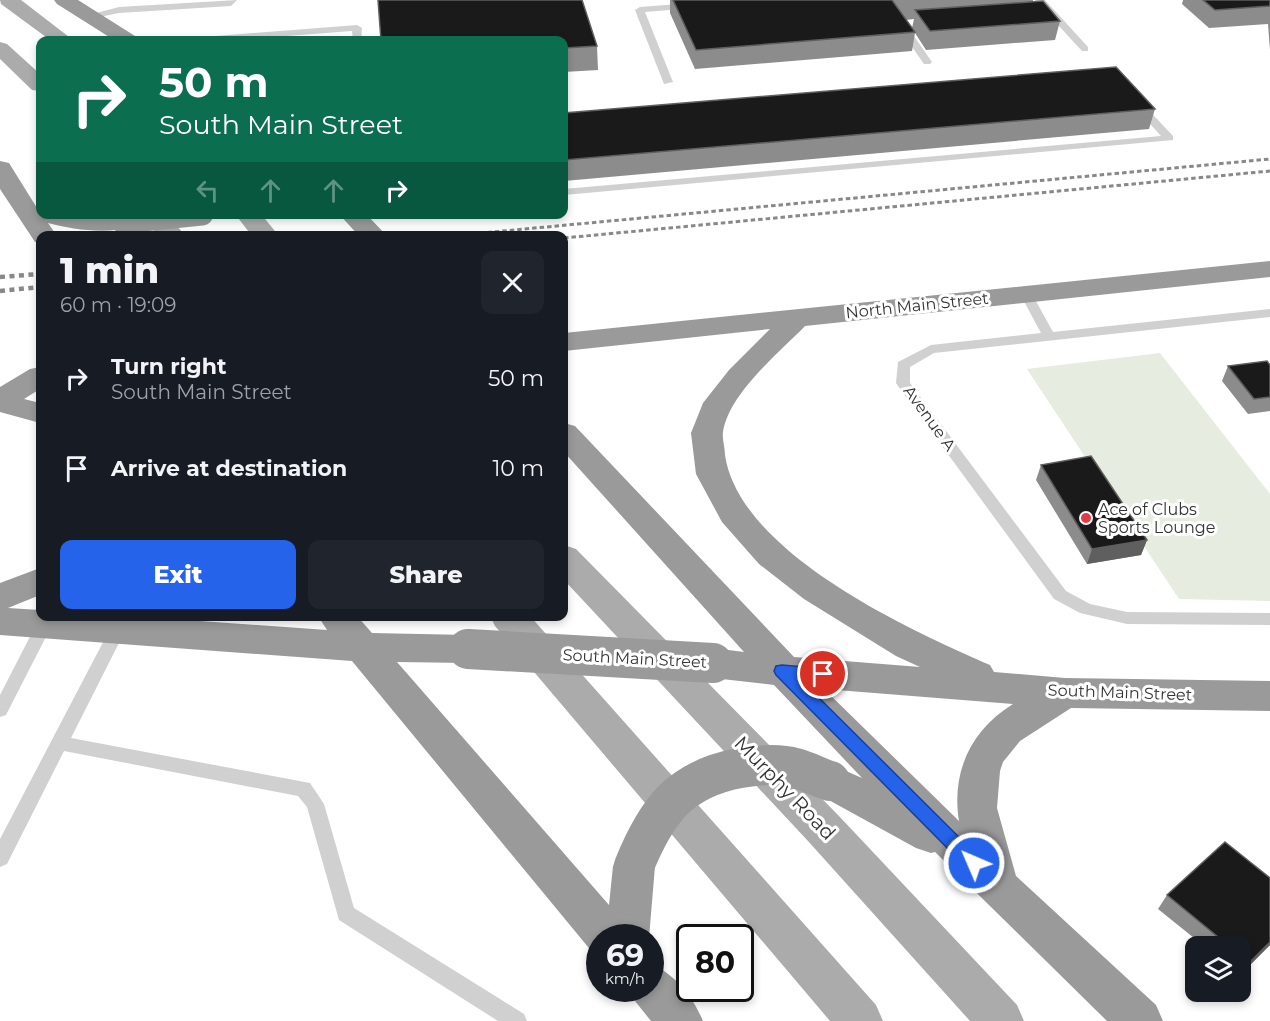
<!DOCTYPE html>
<meta charset="utf-8">
<style>
body{margin:0;font-family:Montserrat,sans-serif;background:#20242c;color:#f1f3f6;height:100vh;display:flex;flex-direction:column;font-size:22px;white-space:nowrap}
*{box-sizing:border-box;margin:0}
p{font-size:20px;color:#9ea1a6}
.icon{flex:none;width:33px;height:33px;fill:none;stroke:currentColor;stroke-width:2;stroke-linecap:round;stroke-linejoin:round}
.map{position:relative;flex:1;overflow:hidden}
.sheet{position:absolute;left:36px;top:231px;width:532px;height:390px;display:flex;flex-direction:column;background:#171b24;border-radius:12px;box-shadow:0 3px 9px #0003}
.sheet>*{flex:none}
.banner{position:absolute;left:36px;top:36px;width:532px;height:183px;border-radius:12px;box-shadow:0 3px 9px #0003;background:#0b6e4f;color:#fff;overflow:hidden}
.buttons{position:absolute;left:1185px;top:936px;display:grid;gap:12px}
.buttons a{display:grid;place-items:center;width:66px;height:66px;border-radius:12px;background:#171b24;box-shadow:0 3px 9px #0003;font-size:30px}
.speed{position:absolute;left:586px;top:924px;display:flex;gap:12px;font-size:30px;font-weight:700;text-align:center}
.speed>*{display:grid;place-content:center;width:78px;height:78px;border-radius:50%;background:#171b24;box-shadow:0 3px 9px #0003;line-height:1}
.speed small{font-size:15px;font-weight:400}
.speed .limit{border:3px solid #111;border-radius:9px;background:#fff;color:#111}
.pin{position:absolute;display:grid;place-items:center;width:51px;height:51px;color:#fff;margin:-26px;border:3px solid #fff;border-radius:50%;box-shadow:0 2px 6px #0007}
.me{position:absolute;width:66px;margin:-33px;rotate:315deg;stroke-linejoin:round;filter:drop-shadow(0 0 4px #0008)}
.turn{display:flex;align-items:center;gap:21px;height:126px;padding:0 24px;font-size:27px}
.turn .icon{width:78px;height:78px;stroke-width:2.5}
.turn b{display:block;font-size:42px;line-height:51px}
.lanes{display:flex;align-items:center;height:57px;padding:0 24px;background:#0003;justify-content:center;gap:30px;direction:ltr}
.lanes .off{opacity:.35}
.round{display:grid;place-items:center;flex:none;width:63px;height:63px;border-radius:12px;background:#20242c}
.summary{display:flex;align-items:center;justify-content:space-between;height:102px;padding:0 24px}
h1{font-size:36px;font-weight:800;line-height:45px}
.action{display:flex;gap:12px;margin-top:auto;padding:12px 24px}
.action a{flex:1;height:69px;border-radius:12px;background:#2563eb;color:#fff;font-size:24px;font-weight:800;line-height:69px;text-align:center}
.action a+a{background:#20242c;color:#f1f3f6}
ul{padding:0;list-style:none}
li{display:flex;align-items:center;gap:18px;height:90px;padding:0 24px}
li div{flex:1}
li b{display:block;font-size:22px}
li em{font-style:normal}
.map>svg:first-child{display:block}
</style>
<div class="map">
<svg width="1270" height="1021" viewBox="0 0 1270 1021">
<rect width="100%" height="100%" fill="#fff"/>
<path fill="#e6ecdf" d="M1160 353 1270 494V601L1179 599 1027 369Z"/>
<g fill="none" stroke-linecap="round" stroke-linejoin="round">
<path fill="#d0d0d0" fill-rule="evenodd" d="M237 0 231 6 119 13 90 19 85 16 119 7Z
M879 0H889L932 62 930 64H924Z
M1035 0H1045L1088 47V51H1082Z
M691 3 696 6 694 8 645 12 673 82 664 84 635 10 640 7Z
M357 25 362 28 361 40H353L352 31 233 40H198L203 37Z
M1138 102 1142 103 1173 136V140L564 195V189L1161 136 1133 105Z
M1026 290 1032 294 1053 332 1270 309V317L934 353 910 367V383L1066 591 1090 604 1127 612 1270 613V625L1127 624 1080 613 1054 599 898 386 896 383 898 362 931 345 1041 333 1020 294Z
M44 619 50 621 52 625 6 715 0 717V695L38 621Z
M117 625 123 627 125 631 71 738 310 783 324 804 354 908 524 1014 527 1021H498L339 920 307 807 298 796 64 751 7 864 0 867V839L111 627Z"/>
<path fill="#ababab" fill-rule="evenodd" d="M0 0H21L73 40H50L1 4Z
M0 42 7 44 40 74V91L32 90 0 59Z
M142 214H168L185 236H158Z
M235 214H261L279 236H252Z
M564 545 576 549 838 815 1017 1005 1024 1021H970L808 841 564 580Z
M490 616H530L876 1005 883 1021H830L495 626Z"/>
<path fill="#9a9a9a" fill-rule="evenodd" d="M54 0H78L135 36 138 40H114L57 4Z
M0 161 9 163 37 208 40 207V214H124L132 217 136 222 132 227C107 234 73 230 48 223L57 236H40V243L35 242 0 189Z
M339 214H366L387 236H359Z
M1270 261V277L805 326C779 353 729 393 723 432 722 439 725 448 725 455 739 552 909 630 990 665L994 672 1065 678 1270 681V711L1071 708 1020 741 1003 762 1000 771 997 808 1016 876 1156 1005 1163 1021H1107L935 852 931 853 916 848 816 793 810 781 816 769 830 764 862 778 774 685 713 678 700 673 695 663 700 653 713 648 744 652 564 452V423L575 426 794 657 920 667 896 656 804 599 759 564 722 522 696 474 691 433 703 403 729 370 770 329 564 351V333ZM824 689 1013 704C971 730 951 772 959 821Z
M40 367V389L24 399 40 403V423L0 412V387L30 369Z
M40 568V595L8 608 40 610V616H131L327 630 318 616H357L372 633 468 635 481 639 486 649 481 659 468 663 397 662 609 905 613 866 619 853 634 847 649 853 655 866 649 938H600V955L593 953 352 661 0 635V583Z
M651 964C675 974 693 997 703 1021H651L635 1001 629 988H651Z"/>
<path stroke="#888" stroke-width="3" stroke-dasharray="4.5 3" stroke-linecap="butt" d="M450 236 1270 159
M564 238 1270 171"/>
<path stroke="#888" stroke-width="4.5" stroke-dasharray="5 4.5" stroke-linecap="butt" d="M0 277 40 274
M0 291 40 287"/>
<path stroke="#9a9a9a" stroke-width="23" d="M123 222 202 214"/>
<path stroke="#9a9a9a" stroke-width="40" d="M468 649 713 663
M634 866C656 812 679 779 740 768 758 765 778 763 795 768 807 771 818 777 830 781"/>
</g>
<path fill="#8c8c8c" fill-rule="evenodd" d="M670 0H1033V2L1060 21 1055 40 926 50 915 33 912 51 695 69 670 13ZM914 19 912 28 906 20Z
M1183 0H1270V50L1268 24 1209 28 1182 4Z
M564 40 597 46 598 70 564 72Z
M1155 109 1149 129 564 181V113Z
M1270 365V411L1248 414 1222 381 1228 366Z
M1041 465 1147 540 1141 555 1087 564 1036 480Z
M1270 878V945L1240 975V946H1204L1158 909 1167 895Z"/>
<path fill="#5f5f5f" d="M1147 540 1141 555 1087 564 1092 549Z
M1270 942V945L1240 975 1249 963Z"/>
<path fill="#1a1a1a" stroke="#5f5f5f" stroke-width="1.5" d="M378 0H582L597 46 564 48V40H381Z
M673 0H892L915 32 696 50Z
M1203 0H1270V6L1215 10Z
M1043 1 1060 21 930 31 915 10Z
M1116 67 1155 109 564 160V113Z
M1267 361 1270 365V397L1254 399 1228 366Z
M1091 456 1147 540 1092 549 1041 465Z
M1225 842 1270 878V942L1249 963 1240 956V946H1229L1167 895Z"/>
<path fill="#2563eb" stroke="#184099" stroke-width="1.5" d="M782 665 828 669 831 674 828 678H799L980 858 983 863 980 869 974 871 968 869 776 675 774 671 776 666Z"/>
<circle fill="#e63946" stroke="#fff" stroke-width="2" cx="1086" cy="518" r="6"/>
<g text-anchor="middle" stroke-width="6" stroke-linejoin="round" paint-order="stroke">
<g font-size="16" fill="#333" stroke="#fff">
<text transform="translate(917 305) rotate(-6)" y="6">North Main Street</text>
<text transform="translate(930 418) rotate(54)" y="6">Avenue A</text>
<text transform="translate(635 658) rotate(3)" y="6">South Main Street</text>
<text transform="translate(1120 692) rotate(2)" y="6">South Main Street</text>
</g>
<g font-size="16" fill="#333" stroke="#fff" text-anchor="start">
<text x="1098" y="515">Ace of Clubs<tspan x="1098" dy="18">Sports Lounge</tspan></text>
</g>
<g font-size="20" fill="#333" stroke="#fff">
<text transform="translate(785 788) rotate(46)" y="7">Murphy Road</text>
</g>
</g>
</svg>
<div class="buttons">
<a><svg class="icon" aria-label="layers" viewBox="0 0 24 24"><path d="M12 4l9 5-9 5-9-5zM3 14l9 5 9-5"/></svg></a>
</div>
<div class="speed"><div>69<small>km/h</small></div><div class="limit">80</div></div>
<div class="pin" style="left:823px;top:674px;background:#d93025"><svg class="icon" aria-label="arrive" viewBox="0 0 24 24"><path d="M6 21V4h12l-3 4 3 4H6"/></svg></div>
<svg class="me" style="left:974px;top:863px" viewBox="-20 -20 40 40"><circle r="17" fill="#2563eb" stroke="#fff" stroke-width="3"/><path d="M0-11L8 9 0 5-8 9z" fill="#fff"/></svg>
<div class="banner">
<div class="turn"><svg class="icon" aria-label="right" viewBox="0 0 24 24"><path d="M7 20v-9h11M14 6l5 5-5 5"/></svg><div><b>50 m</b>South Main Street</div></div>
<div class="lanes"><svg class="icon off" aria-label="left" viewBox="0 0 24 24"><path d="M17 20v-9H6M10 6l-5 5 5 5"/></svg><svg class="icon off" aria-label="ahead" viewBox="0 0 24 24"><path d="M12 20V5M6 11l6-6 6 6"/></svg><svg class="icon off" aria-label="ahead" viewBox="0 0 24 24"><path d="M12 20V5M6 11l6-6 6 6"/></svg><svg class="icon" aria-label="right" viewBox="0 0 24 24"><path d="M7 20v-9h11M14 6l5 5-5 5"/></svg></div>
</div>
<section class="sheet">
<div class="summary"><div><h1>1 min</h1><p>60 m · 19:09</p></div><a class="round"><svg class="icon" aria-label="close" viewBox="0 0 24 24"><path d="M6 6l12 12M18 6L6 18"/></svg></a></div>
<ul>
<li><svg class="icon" aria-label="right" viewBox="0 0 24 24"><path d="M7 20v-9h11M14 6l5 5-5 5"/></svg><div><b>Turn right</b><p>South Main Street</p></div><em>50 m</em></li>
<li><svg class="icon" aria-label="arrive" viewBox="0 0 24 24"><path d="M6 21V4h12l-3 4 3 4H6"/></svg><div><b>Arrive at destination</b></div><em>10 m</em></li>
</ul>
<div class="action"><a>Exit</a><a>Share</a></div>
</section>
</div>
